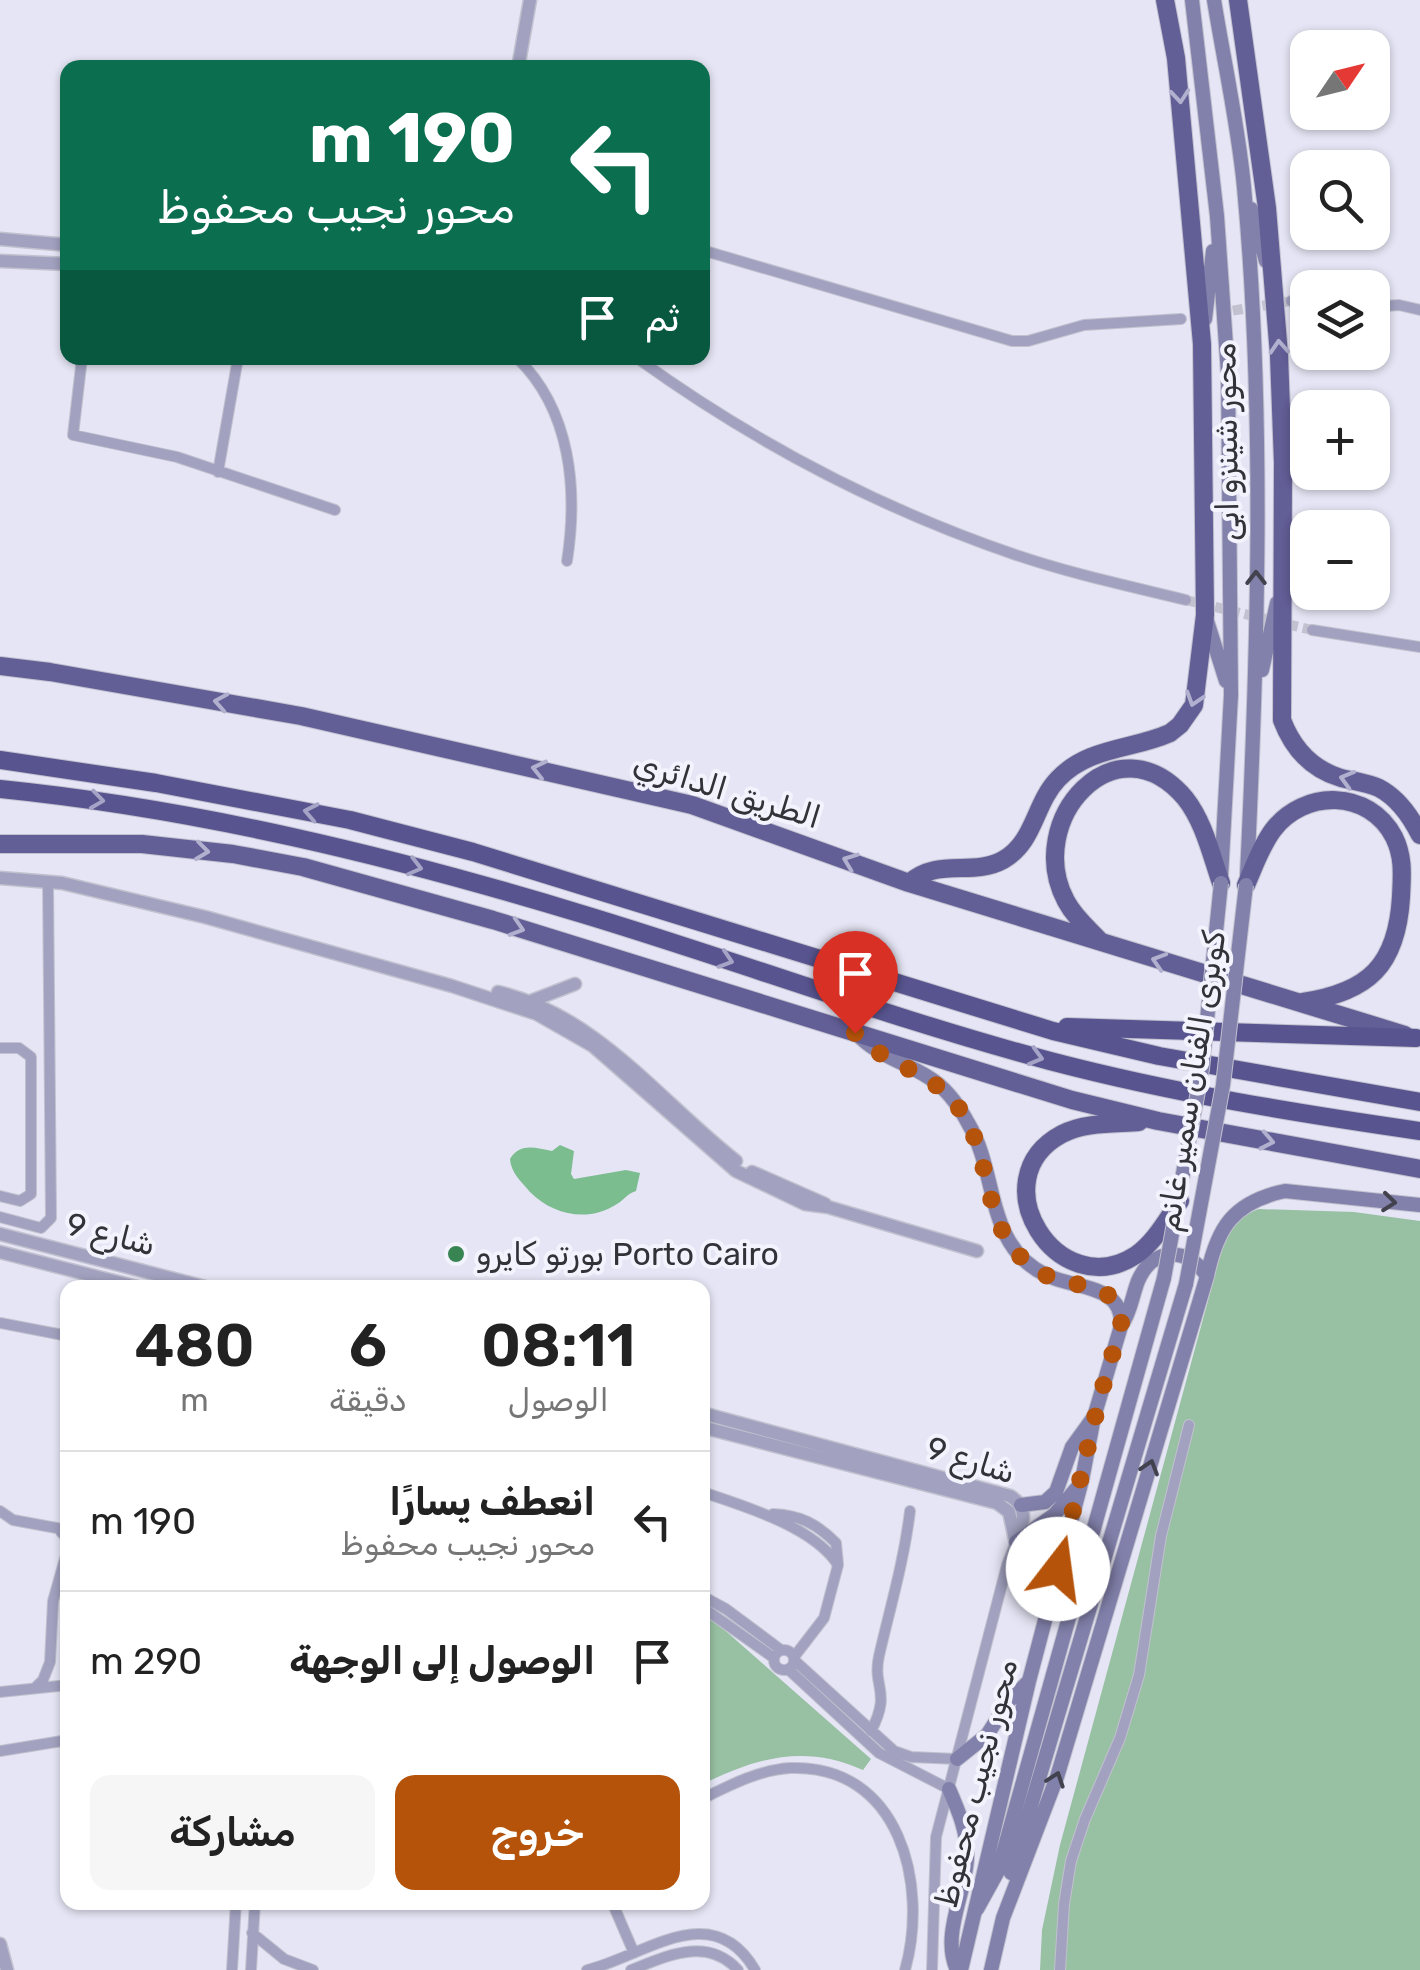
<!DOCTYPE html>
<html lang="ar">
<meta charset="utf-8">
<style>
body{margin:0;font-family:Rubik,Cairo,sans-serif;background:#f6f6f6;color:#222;direction:rtl;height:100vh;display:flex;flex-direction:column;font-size:38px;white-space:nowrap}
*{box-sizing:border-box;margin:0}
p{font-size:32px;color:#767676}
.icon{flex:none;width:55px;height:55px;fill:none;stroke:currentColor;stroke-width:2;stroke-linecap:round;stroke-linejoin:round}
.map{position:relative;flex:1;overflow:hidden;direction:ltr}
.drawer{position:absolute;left:60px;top:1280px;width:650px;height:630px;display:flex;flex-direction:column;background:#fff;border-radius:20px;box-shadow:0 2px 8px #0004;direction:rtl}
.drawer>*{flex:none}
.hud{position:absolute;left:60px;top:60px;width:650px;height:305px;border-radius:20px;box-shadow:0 2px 8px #0004;direction:rtl;background:#0b6e4f;color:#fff;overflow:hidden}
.needle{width:65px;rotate:55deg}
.tools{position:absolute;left:1290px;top:30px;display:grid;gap:20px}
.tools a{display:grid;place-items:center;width:100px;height:100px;border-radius:20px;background:#fff;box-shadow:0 2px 8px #0004;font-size:50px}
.pin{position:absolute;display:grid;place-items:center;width:85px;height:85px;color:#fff;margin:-102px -42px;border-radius:50% 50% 50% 0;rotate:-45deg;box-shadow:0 0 10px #0007}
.pin .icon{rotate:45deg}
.me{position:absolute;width:110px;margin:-55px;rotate:15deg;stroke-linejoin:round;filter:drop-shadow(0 0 8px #0008)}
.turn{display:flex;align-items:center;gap:35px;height:210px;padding:0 30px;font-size:45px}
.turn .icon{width:130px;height:130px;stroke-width:2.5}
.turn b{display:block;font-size:70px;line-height:85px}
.then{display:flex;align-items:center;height:95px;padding:0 30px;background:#0003;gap:20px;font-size:38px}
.eta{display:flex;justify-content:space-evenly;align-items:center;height:170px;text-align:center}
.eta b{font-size:60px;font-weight:600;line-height:70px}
.cta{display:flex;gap:20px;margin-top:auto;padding:20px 30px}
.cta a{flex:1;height:115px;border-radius:20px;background:#b45309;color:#fff;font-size:40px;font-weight:600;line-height:115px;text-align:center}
.cta a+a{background:#f6f6f6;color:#222}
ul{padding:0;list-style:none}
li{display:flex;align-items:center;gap:30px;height:140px;padding:0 30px;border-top:2px solid #e0e0e0}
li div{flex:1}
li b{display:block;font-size:38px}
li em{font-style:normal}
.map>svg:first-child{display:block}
</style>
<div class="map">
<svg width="1420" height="1970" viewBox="0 0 1420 1970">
<rect width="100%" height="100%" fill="#e5e5f5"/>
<path fill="#98c0a2" d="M1259 1209 1354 1212 1420 1221V1970H1040L1042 1930 1060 1845 1209 1297C1219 1265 1223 1220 1259 1209Z
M703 1611 871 1759 863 1770C806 1744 757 1757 703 1784Z"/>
<path fill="#7cbd8f" d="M560 1145 574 1151 571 1174 574 1179 626 1170 640 1173 636 1191C627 1194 625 1199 617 1204 588 1223 553 1215 530 1192 521 1181 511 1173 510 1159 520 1142 536 1148 552 1151Z"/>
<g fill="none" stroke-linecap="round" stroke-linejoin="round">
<path stroke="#c1c1cf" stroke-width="10" stroke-dasharray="10 5" stroke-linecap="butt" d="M1218 313 1291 301
M1186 600 1312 630"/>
<defs>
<path id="minor" d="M702 250 1012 341H1028L1084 325 1181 319
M1291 301 1308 305
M1372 307 1399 305 1420 310
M68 325V333
M82 358 73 435 177 457 335 510
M517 358C571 410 578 490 567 561
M637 358C752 441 881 509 1016 555 1072 574 1129 586 1186 600
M218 472 238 358
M1312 630 1420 647
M0 1048H19L31 1057V1194L20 1201 0 1196
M0 1217 41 1228 51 1218 48 881
M0 1323 68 1336
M702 1492C744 1506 814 1527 838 1565L824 1618 794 1657
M0 1511 13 1520 62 1529
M773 1514C800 1515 817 1524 836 1543L838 1564
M68 1523 61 1532 68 1539
M702 1596 726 1609 781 1650
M702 1607 774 1658
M774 1660a10 10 0 1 1 20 0a10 10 0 1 1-20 0Z
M794 1660 894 1751 911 1757 957 1759
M788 1669 879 1753 949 1789
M36 1687 43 1680 50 1662 53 1601 68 1548
M0 1692 68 1685
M871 1731C892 1691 872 1688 879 1656 890 1608 904 1561 910 1511
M0 1751 68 1740
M702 1799C730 1785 759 1770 790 1768 900 1764 929 1885 905 1970
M612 1902 634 1953
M252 1933 284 1959 313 1970
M232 1970 236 1902
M251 1970 255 1902
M587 1970C643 1957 712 1896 755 1970
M631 1970C667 1956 707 1936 738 1970
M932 1970 936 1837 1007 1565 1016 1542
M1060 1970 1064 1904 1071 1861 1085 1819 1120 1738 1139 1675 1161 1536 1189 1425"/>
<path id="tertiary" d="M518 68 530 0
M0 239 68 245
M0 261 68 264
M0 878 62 883 205 917 452 986 537 1014 593 1046 736 1171 805 1204 828 1207 977 1251
M498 992C598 1016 658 1100 736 1161
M531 1001 575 984
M752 1172 825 1204
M0 1234 209 1288
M0 1252 141 1288
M702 1413 1010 1496C1030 1508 1023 1524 1016 1542
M702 1427 997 1503 1009 1512 1015 1539
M0 1944 7 1970"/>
<path id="secondary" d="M1192 0 1217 216 1228 374 1231 695 1221 877
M1214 0C1224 62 1238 124 1244 187 1265 413 1258 648 1247 875
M1251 209 1266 261
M1205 319 1213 251
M1207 621 1226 681
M1262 670 1277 603
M856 1033C877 1056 903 1061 928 1077 945 1087 959 1106 968 1123 999 1174 984 1245 1046 1275 1074 1289 1124 1284 1121 1326L1094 1417 1082 1480 1029 1681 961 1970
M1121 1326C1131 1312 1132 1296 1138 1281 1153 1246 1188 1247 1207 1276
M1021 1505 1045 1502 1056 1492 1072 1447 1093 1418
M1016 1542 1054 1515 1076 1489
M1016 1542H1026L1037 1554 1049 1594
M957 1759 987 1735 1009 1701 1028 1682
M949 1789C959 1812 968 1833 967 1859 965 1895 941 1935 957 1970
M1011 1873 1186 1284
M977 1909 998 1871 1164 1278
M991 1970 1003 1918 1057 1777 1207 1276C1217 1228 1233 1202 1285 1191L1420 1205"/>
<path id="trunk" d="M1238 0 1267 208 1279 355 1283 463 1282 720C1293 749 1311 769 1341 778 1354 781 1368 783 1379 788 1398 798 1411 817 1420 835
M0 666 50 672 301 716 692 805 909 883 1405 1035
M0 844H142L233 854 303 867 493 920 1072 1100 1158 1121 1420 1169
M909 883C938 857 972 877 1003 860 1035 842 1034 804 1058 779 1088 747 1132 750 1170 733L1180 725 1194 705 1205 615 1202 344 1176 58 1165 0
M1246 885C1254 867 1261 846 1273 830 1304 789 1369 789 1394 837 1404 857 1402 876 1401 897 1397 965 1369 992 1303 1002
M1101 942C1089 929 1075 918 1066 901 1023 820 1116 717 1185 798 1204 822 1211 854 1221 883
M1139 1122C1114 1124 1085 1122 1062 1134 978 1179 1058 1306 1136 1255 1155 1242 1167 1219 1180 1201"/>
<path id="motorway" d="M0 760 156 783 350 820 473 852 1053 1031 1159 1056 1420 1102
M0 789C198 809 391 856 582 914 738 961 892 1019 1050 1061 1172 1093 1295 1113 1420 1131
M1067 1027 1416 1038"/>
</defs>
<use href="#minor" stroke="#c1c1cf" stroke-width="12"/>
<use href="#tertiary" stroke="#c1c1cf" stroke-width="15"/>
<use href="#secondary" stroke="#c1c1cf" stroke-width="16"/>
<use href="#trunk" stroke="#c1c1cf" stroke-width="20"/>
<use href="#motorway" stroke="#c1c1cf" stroke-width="20"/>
<use href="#minor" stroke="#a2a2c0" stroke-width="10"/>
<use href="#tertiary" stroke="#a2a2c0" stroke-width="12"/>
<use href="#secondary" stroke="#8281ab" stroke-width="14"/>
<use href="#trunk" stroke="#625e96" stroke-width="18"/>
<use href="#motorway" stroke="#58548f" stroke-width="18"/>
<defs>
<path id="secondary-bridge" d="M1164 1278 1202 1069 1221 883
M1186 1284 1223 1085 1246 885"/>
</defs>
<use href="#secondary-bridge" stroke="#c1c1cf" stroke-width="16" stroke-linecap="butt"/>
<use href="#secondary-bridge" stroke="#8281ab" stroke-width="14"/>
</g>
<defs><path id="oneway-chevron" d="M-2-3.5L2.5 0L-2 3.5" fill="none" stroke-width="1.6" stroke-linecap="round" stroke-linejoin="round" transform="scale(2.5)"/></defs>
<g stroke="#b2b0cf">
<use href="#oneway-chevron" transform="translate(1180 96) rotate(85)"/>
<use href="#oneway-chevron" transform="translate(1279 347) rotate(-94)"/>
<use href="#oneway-chevron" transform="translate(1194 699) rotate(108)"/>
<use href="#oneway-chevron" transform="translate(221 702) rotate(-170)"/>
<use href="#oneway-chevron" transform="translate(539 769) rotate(-167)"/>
<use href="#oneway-chevron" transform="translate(1347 779) rotate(-164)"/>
<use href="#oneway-chevron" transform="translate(202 851) rotate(7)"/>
<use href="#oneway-chevron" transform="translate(850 861) rotate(-159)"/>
<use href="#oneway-chevron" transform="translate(517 928) rotate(17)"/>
<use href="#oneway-chevron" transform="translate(1159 961) rotate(-163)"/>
<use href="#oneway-chevron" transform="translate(1267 1141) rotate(11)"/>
</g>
<g stroke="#42424f">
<use href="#oneway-chevron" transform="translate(1256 578) rotate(-90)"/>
<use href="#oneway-chevron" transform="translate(1389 1202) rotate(6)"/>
<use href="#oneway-chevron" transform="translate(1150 1467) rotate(-73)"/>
<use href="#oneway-chevron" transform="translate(1056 1779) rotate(-71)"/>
</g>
<g stroke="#a6a4c6">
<use href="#oneway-chevron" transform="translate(97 800) rotate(8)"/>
<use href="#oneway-chevron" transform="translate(311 812) rotate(-169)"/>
<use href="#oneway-chevron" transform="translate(415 867) rotate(14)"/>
<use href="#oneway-chevron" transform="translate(726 960) rotate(18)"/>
<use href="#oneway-chevron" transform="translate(1036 1057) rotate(16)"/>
</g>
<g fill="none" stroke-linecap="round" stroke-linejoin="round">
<path stroke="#b45309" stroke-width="18" stroke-dasharray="0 32.4" d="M855 1033C887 1068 928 1067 958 1107 993 1153 981 1221 1023 1259 1032 1267 1043 1275 1055 1279 1076 1286 1112 1285 1120 1311 1125 1326 1114 1347 1110 1362 1090 1430 1077 1500 1058 1569"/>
</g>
<circle fill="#388553" stroke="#f3f3fd" stroke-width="4" cx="456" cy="1254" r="10"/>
<g text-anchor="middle" stroke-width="8" stroke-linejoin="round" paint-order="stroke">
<g font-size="32" fill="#323238" stroke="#f3f3fd">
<text transform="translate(1226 442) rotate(-91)" y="11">محور شينزو ابى</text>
<text transform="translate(727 790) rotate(17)" y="11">الطريق الدائري</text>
<text transform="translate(1191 1081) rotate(-81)" y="11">كوبرى الفنان سمير غانم</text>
<text transform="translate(111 1234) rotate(14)" y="11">شارع 9</text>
<text transform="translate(971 1460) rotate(17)" y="11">شارع 9</text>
<text transform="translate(976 1783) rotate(-76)" y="11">محور نجيب محفوظ</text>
</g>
<g font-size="32" fill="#323238" stroke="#f3f3fd" text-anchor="start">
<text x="476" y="1265">بورتو كايرو Porto Cairo</text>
</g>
</g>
</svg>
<div class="tools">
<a><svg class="needle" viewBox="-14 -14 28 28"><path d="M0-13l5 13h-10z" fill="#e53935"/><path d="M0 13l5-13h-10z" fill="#767676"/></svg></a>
<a><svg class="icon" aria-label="search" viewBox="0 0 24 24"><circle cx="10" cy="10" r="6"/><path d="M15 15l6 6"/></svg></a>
<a><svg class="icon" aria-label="layers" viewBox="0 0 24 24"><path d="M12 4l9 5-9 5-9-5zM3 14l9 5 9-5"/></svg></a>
<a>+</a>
<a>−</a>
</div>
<div class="pin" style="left:855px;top:1033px;background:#d93025"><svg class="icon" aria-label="arrive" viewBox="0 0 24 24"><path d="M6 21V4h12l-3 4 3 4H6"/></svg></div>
<svg class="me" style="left:1058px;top:1569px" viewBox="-20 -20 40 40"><circle r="19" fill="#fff"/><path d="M0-13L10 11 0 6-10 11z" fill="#b45309"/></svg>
<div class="hud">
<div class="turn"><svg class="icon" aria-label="left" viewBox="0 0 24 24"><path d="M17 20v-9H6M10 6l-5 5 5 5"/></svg><div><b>190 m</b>محور نجيب محفوظ</div></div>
<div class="then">ثم<svg class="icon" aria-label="arrive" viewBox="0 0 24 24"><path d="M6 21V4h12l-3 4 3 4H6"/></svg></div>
</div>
<section class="drawer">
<div class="eta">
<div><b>08:11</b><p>الوصول</p></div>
<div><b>6</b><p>دقيقة</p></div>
<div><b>480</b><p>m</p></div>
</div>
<ul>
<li><svg class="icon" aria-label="left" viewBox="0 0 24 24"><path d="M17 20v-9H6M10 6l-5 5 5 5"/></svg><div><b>انعطف يسارًا</b><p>محور نجيب محفوظ</p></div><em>190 m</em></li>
<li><svg class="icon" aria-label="arrive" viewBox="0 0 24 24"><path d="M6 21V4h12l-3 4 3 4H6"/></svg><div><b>الوصول إلى الوجهة</b></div><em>290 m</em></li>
</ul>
<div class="cta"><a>خروج</a><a>مشاركة</a></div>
</section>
</div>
